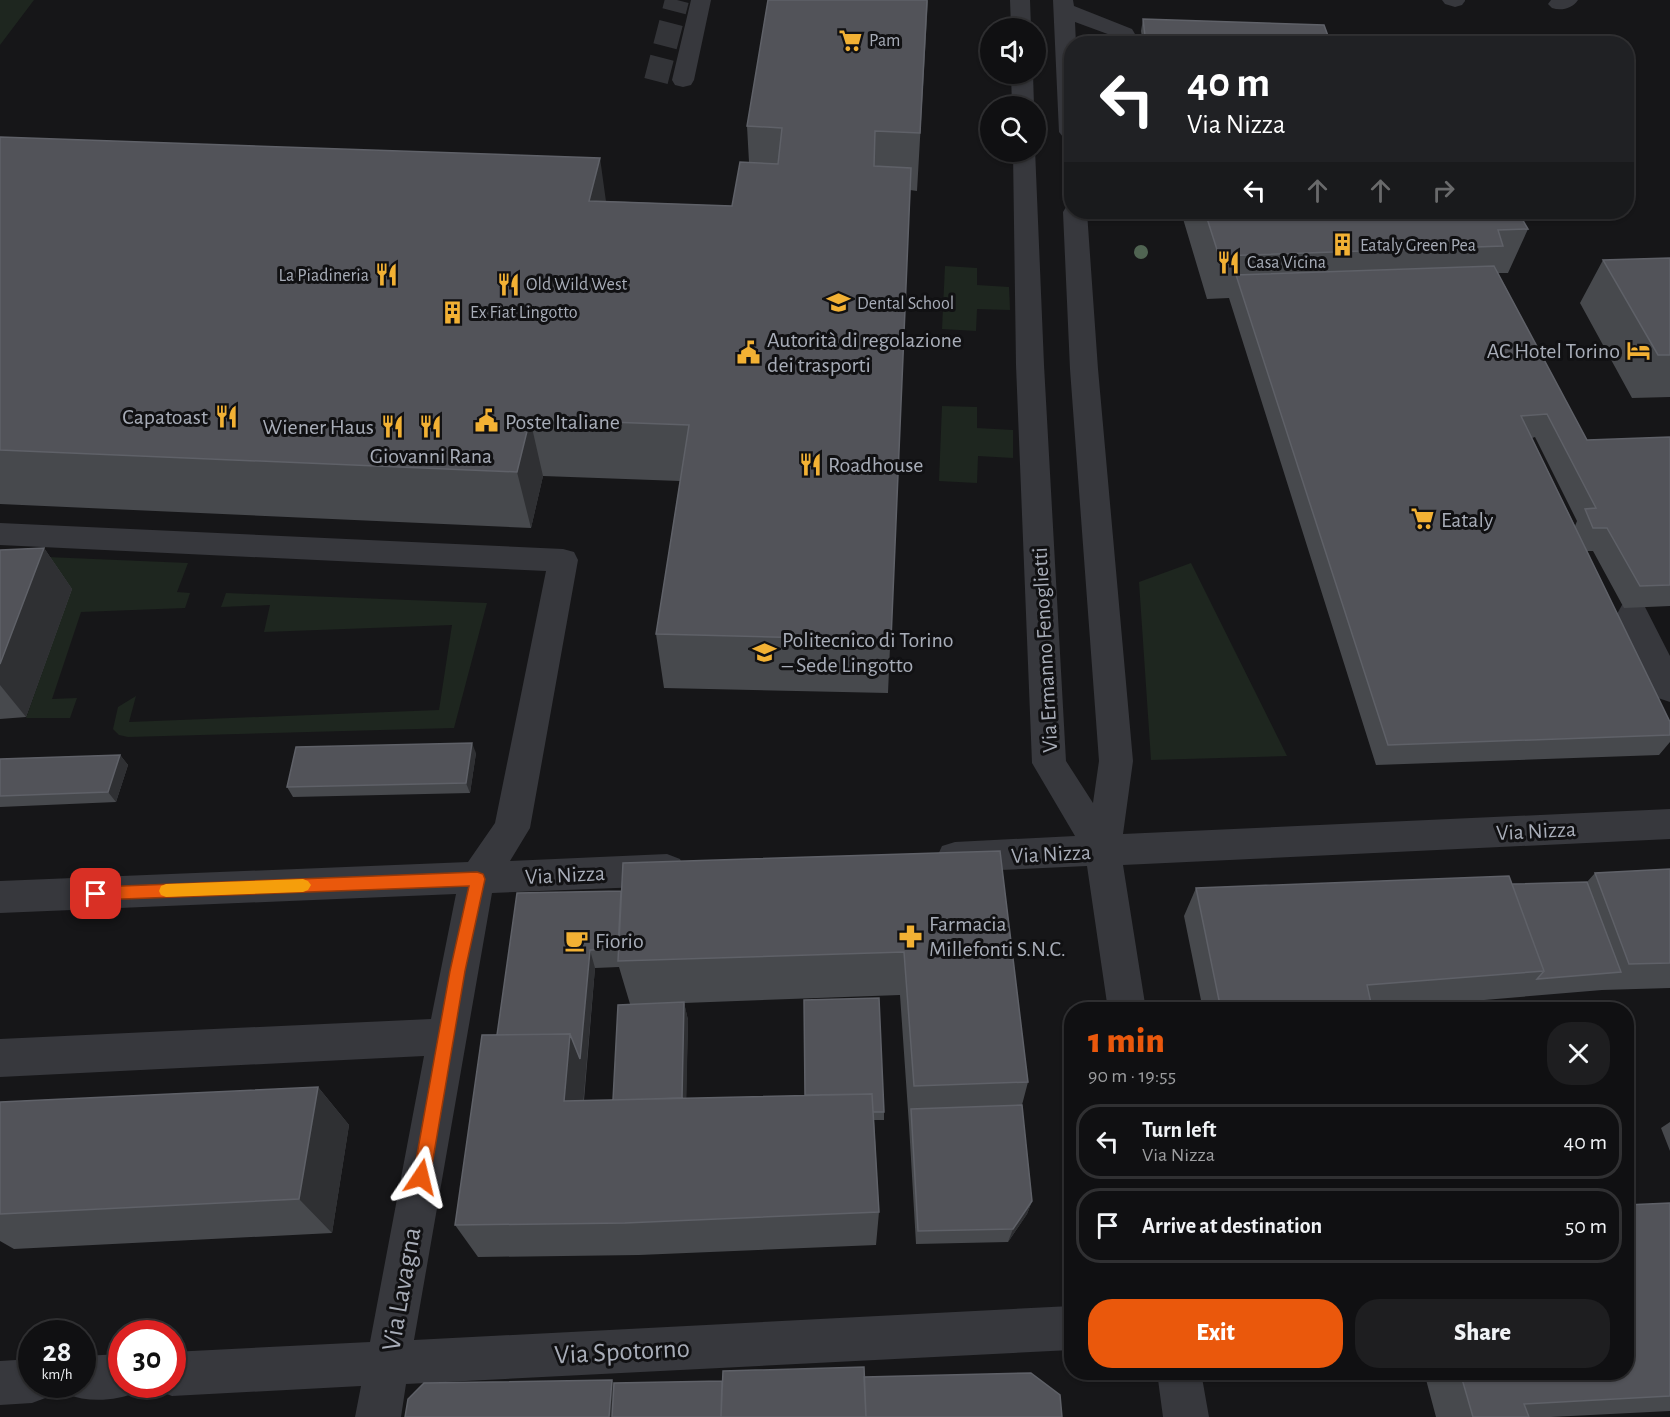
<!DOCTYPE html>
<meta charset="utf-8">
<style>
body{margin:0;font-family:"Alegreya Sans",sans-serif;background:#1e1e20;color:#f1f3f6;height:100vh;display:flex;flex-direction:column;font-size:22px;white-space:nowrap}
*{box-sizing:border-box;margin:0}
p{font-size:20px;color:#9c9d9f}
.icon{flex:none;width:33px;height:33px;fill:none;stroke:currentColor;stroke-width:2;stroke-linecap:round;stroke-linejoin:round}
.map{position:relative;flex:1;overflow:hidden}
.details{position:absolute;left:1064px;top:1002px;width:570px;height:378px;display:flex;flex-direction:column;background:#101012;border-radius:24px;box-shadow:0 2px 4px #0004,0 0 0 2px #303032}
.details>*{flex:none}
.hud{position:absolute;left:1064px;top:36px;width:570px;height:183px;border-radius:24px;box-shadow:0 2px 4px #0004,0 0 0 2px #303032;background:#202124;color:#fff;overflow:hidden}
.tools{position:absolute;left:980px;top:18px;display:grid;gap:12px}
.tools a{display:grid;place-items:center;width:66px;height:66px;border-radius:50%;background:#101012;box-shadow:0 2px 4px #0004,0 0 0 2px #303032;font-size:30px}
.speed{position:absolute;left:18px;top:1320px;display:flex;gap:12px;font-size:30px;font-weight:700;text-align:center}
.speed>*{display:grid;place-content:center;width:78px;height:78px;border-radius:50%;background:#101012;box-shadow:0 2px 4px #0004,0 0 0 2px #303032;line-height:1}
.speed small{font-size:15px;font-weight:400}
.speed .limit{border:9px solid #d22;background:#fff;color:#111}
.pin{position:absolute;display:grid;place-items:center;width:51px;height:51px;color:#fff;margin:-26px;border-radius:12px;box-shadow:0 3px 9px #0006}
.me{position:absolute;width:66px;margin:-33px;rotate:10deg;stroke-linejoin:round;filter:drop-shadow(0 0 4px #0008)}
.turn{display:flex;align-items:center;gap:21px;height:126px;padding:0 24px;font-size:27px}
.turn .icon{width:78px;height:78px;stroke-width:2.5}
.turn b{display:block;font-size:42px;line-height:51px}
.lanes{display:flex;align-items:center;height:57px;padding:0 24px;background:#0003;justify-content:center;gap:30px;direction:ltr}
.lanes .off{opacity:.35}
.round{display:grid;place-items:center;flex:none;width:63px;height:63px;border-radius:24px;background:#1e1e20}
.head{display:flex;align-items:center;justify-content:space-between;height:102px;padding:0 24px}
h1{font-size:36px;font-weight:800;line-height:45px;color:#ea580c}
.primary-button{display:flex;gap:12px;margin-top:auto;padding:12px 24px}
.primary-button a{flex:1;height:69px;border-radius:24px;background:#ea580c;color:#fff;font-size:24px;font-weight:800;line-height:69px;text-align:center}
.primary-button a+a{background:#1e1e20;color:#f1f3f6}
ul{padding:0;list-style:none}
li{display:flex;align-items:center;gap:18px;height:75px;margin:0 12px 9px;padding:0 12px;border:3px solid #303032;border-radius:24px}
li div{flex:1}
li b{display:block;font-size:22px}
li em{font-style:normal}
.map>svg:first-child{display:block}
</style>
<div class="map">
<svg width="1670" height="1417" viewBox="0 0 1670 1417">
<rect width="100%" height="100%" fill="#161618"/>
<path fill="#1e261f" d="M0 0H34L0 45Z
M945 266 977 268V285L1009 287 1010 310 977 309 976 331 942 329Z
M942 406 977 407V428L1013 430V458L978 456 977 483 939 481Z
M0 555 188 563 177 592 190 593 185 608 81 612 52 699 77 698 70 718H26L71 590Z
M1191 563 1287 756 1151 760 1139 582Z
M226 593 487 603 454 728 128 737 119 735 113 729 118 707 136 696 129 722 439 710 452 625 264 632 270 605 221 607Z"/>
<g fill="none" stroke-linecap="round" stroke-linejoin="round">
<path stroke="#333438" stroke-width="24" stroke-dasharray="24 12" stroke-linecap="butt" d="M656 81 677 0"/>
<path fill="#37383d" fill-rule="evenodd" d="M691 0H711L694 80 691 85 683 87 675 85 672 80Z
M1010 0H1030L1031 28H1011Z
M1053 0H1073L1074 6 1132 29 1135 34 1132 39 1124 40 1075 22 1076 44H1071V139L1063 137 1059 132Z
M1442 0H1465V1L1462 5 1455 7 1445 4Z
M1551 0H1578C1572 9 1561 11 1552 8L1548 4Z
M1011 74H1033L1034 106H1012Z
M1035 149 1044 365 1066 761 1093 803 1099 761 1070 369 1063 212 1066 207 1071 206V212H1087L1098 369 1133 761 1123 834 1670 809V839L1123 865 1146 1010H1108L1087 866 955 872 942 868 937 857 942 846 955 842 1075 836 1032 763 1016 365 1013 152H1035Z
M0 523 563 549 574 552 578 560 530 828 510 861 667 854 680 859 685 870 680 881 667 886 492 893 414 1340 1071 1306V1350L406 1384 401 1417H355L361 1386 172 1396 156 1390 154 1384H172V1352L370 1342 424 1056 0 1077V1039L431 1019 456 894 0 913V881L468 862 495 823 546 571 0 545Z
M1633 602 1644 605 1670 656V702L1658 698 1617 614 1622 605Z
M122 1354V1384H141L138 1392C115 1401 89 1403 66 1394L62 1384H82V1356Z
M32 1359V1384H53L48 1397 32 1403 0 1405V1361Z
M1157 1372H1201L1209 1417H1163Z"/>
</g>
<circle fill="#506452" cx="1141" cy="252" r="7"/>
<path fill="#47494d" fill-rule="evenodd" d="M928 0 917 191 910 190 888 693 664 688 656 634 680 481 543 476 531 528 0 504V137L606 201 732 206 749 162 747 126Z
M1143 19 1331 44H1143L1141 31Z
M1181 212H1544L1541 217 1520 215 1528 229 1508 273H1498L1587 440 1670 437V606L1624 608 1593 551H1587L1670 722V742L1659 755 1376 765 1229 298 1207 299ZM1535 437 1577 521 1575 526 1532 438Z
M1670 258V397L1632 398 1580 303 1603 260Z
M44 548 72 589 26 717 0 719V550Z
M476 753 470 793 293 797 287 787Z
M120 755 128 765 116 802 0 807V759Z
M1000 851 1028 1082 1022 1105 1032 1201 1027 1214 1008 1242 916 1244 909 1125 900 995 684 1003 688 1020 686 1098 884 1112V1120H874L879 1212 876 1245 639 1255 478 1257 455 1225 497 1035 621 891ZM619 967 630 1004 613 1100H584L595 968Z
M1670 869V988L1602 990 1365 1010H1203L1184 916 1196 888 1512 884 1587 882 1595 873Z
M318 1087 349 1125 332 1233 14 1249 0 1241V1102Z
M1670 1122V1151L1661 1128Z
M1670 1203V1411L1551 1417H1436L1424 1372H1626Z"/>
<path fill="#2f3033" d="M600 158 608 216 589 201Z
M530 419 543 476 531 528 517 472Z
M44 548 72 589 26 717 0 685V664Z
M472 743 476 753 470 793 466 783Z
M120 755 128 765 116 802 108 792Z
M590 950 595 968 580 1139 564 1101 570 1034Z
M684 1002 688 1020 686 1119 682 1103Z
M318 1087 349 1125 332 1233 299 1199Z
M1032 1201 1027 1214 1008 1242 1013 1229Z
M612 1380 623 1397 622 1417H609Z"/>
<path fill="#525359" stroke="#5f6168" stroke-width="1.5" d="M768 0H927L920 133 875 131 874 166 911 168 891 640 656 634 689 425 530 419 517 472 0 450V137L600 158 589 201 732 206 740 162 778 164 782 128 747 126Z
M1143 19 1324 25 1331 44H1146Z
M1205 212H1518L1528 229 1498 230 1503 246 1219 256Z
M1670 258V355H1658L1603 260Z
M1494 266 1587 440 1670 437V585L1640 586 1607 528H1593L1585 509 1596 508 1547 414 1521 416 1670 722V735L1388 745 1236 275Z
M44 548 0 664V550Z
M472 743 466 783 287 787 296 747Z
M120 755 108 792 0 796V759Z
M1000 851 1028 1082 914 1086 904 952 618 961 623 863Z
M1670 869V963L1629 964 1595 873Z
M1509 876 1544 971 1367 985 1371 1003 1325 1004 1326 1010H1221L1196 888Z
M1587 882 1621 972 1537 979 1544 971 1512 884Z
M621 891 618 949 590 950 580 1059 570 1034 497 1035 517 893Z
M879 998 884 1112H873L872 1094 805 1095 804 1000Z
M684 1002 682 1098 613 1100 618 1005Z
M570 1034 564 1101 872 1094 879 1212 625 1223 455 1225 482 1035Z
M318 1087 299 1199 0 1214V1102Z
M1022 1105 1032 1201 1013 1229 918 1231 911 1109Z
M1670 1203V1396L1524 1404 1529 1417H1473L1460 1372H1626V1205Z
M864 1367 866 1417H721L723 1371Z
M1031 1373 1060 1395 1062 1417H866L864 1377Z
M612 1380 609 1417H405L408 1399 424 1383Z
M722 1381 721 1417H612L614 1383Z"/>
<path fill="#ea580c" stroke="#983908" stroke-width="1.5" d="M477 872 483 874 485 879 465 971 430 1177 427 1183 421 1185 415 1183 413 1177 450 971 469 886 96 900 90 898 88 894 90 889 96 887Z"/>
<path fill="#f59e0b" d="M303 879 308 881 311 885 308 890 303 892 166 897 161 895 159 891 161 886 166 884Z"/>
<defs>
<symbol id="supermarket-bare" viewBox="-9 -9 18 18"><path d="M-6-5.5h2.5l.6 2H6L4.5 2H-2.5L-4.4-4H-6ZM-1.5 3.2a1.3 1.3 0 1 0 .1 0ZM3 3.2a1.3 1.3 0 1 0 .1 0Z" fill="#f2b134" stroke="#111113" stroke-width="2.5" paint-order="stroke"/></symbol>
<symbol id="building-bare" viewBox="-9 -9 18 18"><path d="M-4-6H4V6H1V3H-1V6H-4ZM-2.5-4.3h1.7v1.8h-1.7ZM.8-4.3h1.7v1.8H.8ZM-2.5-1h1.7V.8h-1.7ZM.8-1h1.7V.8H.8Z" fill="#f2b134" stroke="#111113" stroke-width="2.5" paint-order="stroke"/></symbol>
<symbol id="restaurant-bare" viewBox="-9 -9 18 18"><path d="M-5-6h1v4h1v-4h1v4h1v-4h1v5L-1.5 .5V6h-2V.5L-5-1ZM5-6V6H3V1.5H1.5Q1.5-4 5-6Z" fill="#f2b134" stroke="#111113" stroke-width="2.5" paint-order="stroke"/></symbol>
<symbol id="university-bare" viewBox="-9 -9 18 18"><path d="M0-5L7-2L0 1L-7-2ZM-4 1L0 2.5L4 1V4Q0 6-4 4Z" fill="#f2b134" stroke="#111113" stroke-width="2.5" paint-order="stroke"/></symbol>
<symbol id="hotel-bare" viewBox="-9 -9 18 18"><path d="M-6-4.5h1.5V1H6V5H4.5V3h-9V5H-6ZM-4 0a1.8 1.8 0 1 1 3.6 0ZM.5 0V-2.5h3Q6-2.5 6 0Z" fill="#f2b134" stroke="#111113" stroke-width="2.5" paint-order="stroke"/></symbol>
<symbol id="civic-bare" viewBox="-9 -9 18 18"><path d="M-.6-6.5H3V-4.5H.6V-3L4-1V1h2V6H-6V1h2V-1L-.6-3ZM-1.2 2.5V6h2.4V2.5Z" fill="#f2b134" stroke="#111113" stroke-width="2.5" paint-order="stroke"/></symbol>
<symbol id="pharmacy-bare" viewBox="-9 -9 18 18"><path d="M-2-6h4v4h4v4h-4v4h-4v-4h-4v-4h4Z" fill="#f2b134" stroke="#111113" stroke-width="2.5" paint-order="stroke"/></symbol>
<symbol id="cafe-bare" viewBox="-9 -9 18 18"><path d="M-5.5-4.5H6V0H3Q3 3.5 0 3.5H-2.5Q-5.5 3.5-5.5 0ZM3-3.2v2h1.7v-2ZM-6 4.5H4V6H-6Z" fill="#f2b134" stroke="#111113" stroke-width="2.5" paint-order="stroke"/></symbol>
</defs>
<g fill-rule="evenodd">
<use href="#supermarket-bare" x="834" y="24" width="33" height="33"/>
<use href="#building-bare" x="1326" y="228" width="33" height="33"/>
<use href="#restaurant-bare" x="1212" y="246" width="33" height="33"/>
<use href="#restaurant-bare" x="370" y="258" width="33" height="33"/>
<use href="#restaurant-bare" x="492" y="268" width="33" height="33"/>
<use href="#university-bare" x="822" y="286" width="33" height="33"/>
<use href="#building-bare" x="436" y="296" width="33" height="33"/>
<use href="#hotel-bare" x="1622" y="334" width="33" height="33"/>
<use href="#civic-bare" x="732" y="336" width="33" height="33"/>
<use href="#restaurant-bare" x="210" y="400" width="33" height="33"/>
<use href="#civic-bare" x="470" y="404" width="33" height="33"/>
<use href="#restaurant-bare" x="376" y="410" width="33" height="33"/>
<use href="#restaurant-bare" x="414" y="410" width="33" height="33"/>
<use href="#restaurant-bare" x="794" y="448" width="33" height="33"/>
<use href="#supermarket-bare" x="1406" y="502" width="33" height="33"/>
<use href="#university-bare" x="748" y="636" width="33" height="33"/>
<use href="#pharmacy-bare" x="894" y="920" width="33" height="33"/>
<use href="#cafe-bare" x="560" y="924" width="33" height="33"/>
</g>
<g text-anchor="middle" stroke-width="6" stroke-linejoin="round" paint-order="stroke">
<g font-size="18" fill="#a8adb8" stroke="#111113" text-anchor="start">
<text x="869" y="46">Pam</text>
<text x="1360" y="251">Eataly Green Pea</text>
<text x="1247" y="268">Casa Vicina</text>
<text x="369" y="281" text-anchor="end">La Piadineria</text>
<text x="526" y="290">Old Wild West</text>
<text x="857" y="309">Dental School</text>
<text x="470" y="318">Ex Fiat Lingotto</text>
</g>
<g font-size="22" fill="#a8adb8" stroke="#111113" text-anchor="start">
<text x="767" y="347">Autorità di regolazione<tspan x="767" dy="25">dei trasporti</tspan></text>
<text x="1620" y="358" text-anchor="end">AC Hotel Torino</text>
<text x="208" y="424" text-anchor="end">Capatoast</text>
<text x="505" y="429">Poste Italiane</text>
<text x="374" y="434" text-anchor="end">Wiener Haus</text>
<text x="431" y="463" text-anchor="middle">Giovanni Rana</text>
<text x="828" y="472">Roadhouse</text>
<text x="1441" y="527">Eataly</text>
<text x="782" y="647">Politecnico di Torino<tspan x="782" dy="25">– Sede Lingotto</tspan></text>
<text x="929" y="931">Farmacia<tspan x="929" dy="25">Millefonti S.N.C.</tspan></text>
<text x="595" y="948">Fiorio</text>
</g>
<g font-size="22" fill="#a8adb8" stroke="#111113">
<text transform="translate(1044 650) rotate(-93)" y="8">Via Ermanno Fenoglietti</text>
<text transform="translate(1536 830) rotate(-3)" y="8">Via Nizza</text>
<text transform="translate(1051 853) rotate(-3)" y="8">Via Nizza</text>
<text transform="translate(565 874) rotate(-3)" y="8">Via Nizza</text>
</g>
<g font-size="27" fill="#a8adb8" stroke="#111113">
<text transform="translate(401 1289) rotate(-80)" y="9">Via Lavagna</text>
<text transform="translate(622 1351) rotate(-3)" y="9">Via Spotorno</text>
</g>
</g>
</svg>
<div class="tools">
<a><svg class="icon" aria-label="sound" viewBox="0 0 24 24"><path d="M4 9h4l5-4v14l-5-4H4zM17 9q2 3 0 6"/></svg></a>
<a><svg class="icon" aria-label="search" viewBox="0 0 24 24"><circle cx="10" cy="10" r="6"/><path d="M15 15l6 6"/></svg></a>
</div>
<div class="speed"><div>28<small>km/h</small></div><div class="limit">30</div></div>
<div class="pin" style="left:96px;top:894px;background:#d93025"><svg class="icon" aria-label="arrive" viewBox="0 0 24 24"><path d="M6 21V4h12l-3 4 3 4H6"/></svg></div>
<svg class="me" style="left:421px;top:1177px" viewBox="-20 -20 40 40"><path d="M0-17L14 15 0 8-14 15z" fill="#ea580c" stroke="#fff" stroke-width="4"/></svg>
<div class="hud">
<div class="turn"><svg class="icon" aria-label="left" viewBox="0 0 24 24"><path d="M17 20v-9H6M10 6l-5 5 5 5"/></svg><div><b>40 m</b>Via Nizza</div></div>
<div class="lanes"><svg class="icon" aria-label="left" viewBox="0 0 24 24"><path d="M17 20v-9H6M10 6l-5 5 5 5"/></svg><svg class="icon off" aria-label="ahead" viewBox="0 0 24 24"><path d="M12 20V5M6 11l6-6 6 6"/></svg><svg class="icon off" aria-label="ahead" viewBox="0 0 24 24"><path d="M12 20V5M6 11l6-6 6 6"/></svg><svg class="icon off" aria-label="right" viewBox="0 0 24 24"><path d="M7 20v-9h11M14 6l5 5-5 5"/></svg></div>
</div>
<section class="details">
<div class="head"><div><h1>1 min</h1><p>90 m · 19:55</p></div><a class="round"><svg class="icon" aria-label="close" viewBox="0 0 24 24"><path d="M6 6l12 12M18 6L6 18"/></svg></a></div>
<ul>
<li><svg class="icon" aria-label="left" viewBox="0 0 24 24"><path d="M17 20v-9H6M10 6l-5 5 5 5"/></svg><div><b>Turn left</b><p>Via Nizza</p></div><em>40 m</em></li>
<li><svg class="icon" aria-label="arrive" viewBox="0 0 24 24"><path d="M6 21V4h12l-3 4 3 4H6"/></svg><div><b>Arrive at destination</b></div><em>50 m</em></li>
</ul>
<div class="primary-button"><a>Exit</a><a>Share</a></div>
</section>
</div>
